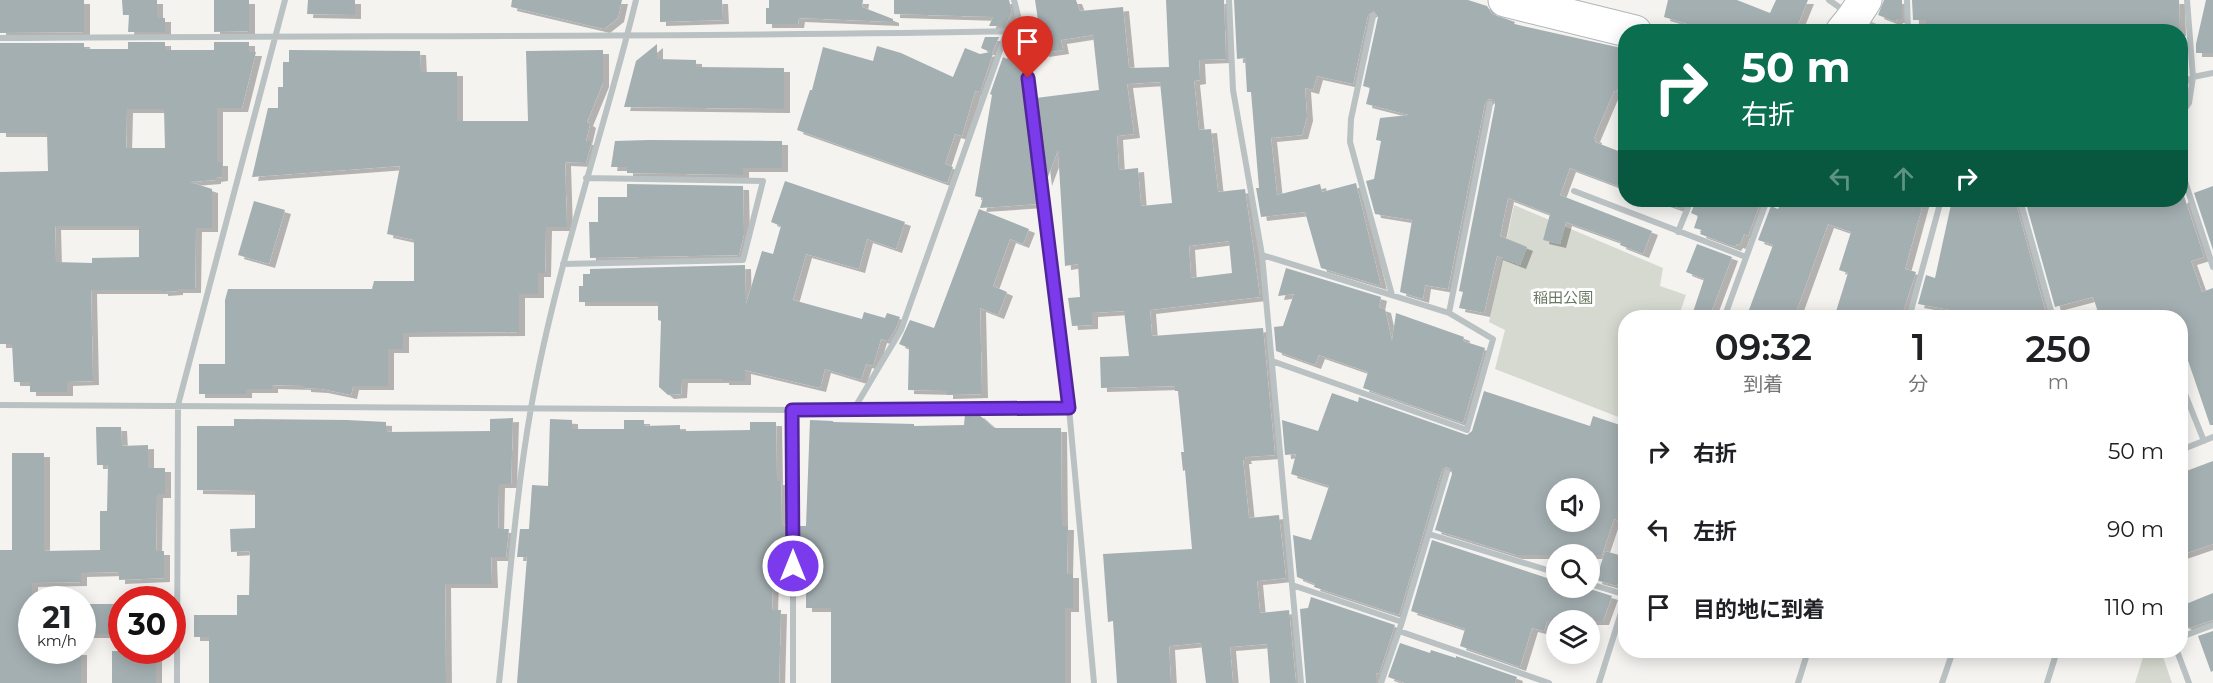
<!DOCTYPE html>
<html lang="ja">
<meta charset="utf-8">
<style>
body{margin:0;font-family:Montserrat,"Noto Sans JP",sans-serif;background:#f6f6f6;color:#202124;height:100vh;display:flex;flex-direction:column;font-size:22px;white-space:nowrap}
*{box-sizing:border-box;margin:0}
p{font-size:20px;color:#757577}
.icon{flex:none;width:33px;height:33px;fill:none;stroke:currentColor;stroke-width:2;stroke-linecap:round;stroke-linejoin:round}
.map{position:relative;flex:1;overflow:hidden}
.details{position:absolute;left:1618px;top:310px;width:570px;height:348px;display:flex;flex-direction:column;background:#fff;border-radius:24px;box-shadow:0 3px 15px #0003}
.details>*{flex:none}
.guide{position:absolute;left:1618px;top:24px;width:570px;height:183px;border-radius:24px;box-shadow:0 3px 15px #0003;background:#0b6e4f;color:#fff;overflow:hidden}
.fabs{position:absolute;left:1546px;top:478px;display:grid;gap:12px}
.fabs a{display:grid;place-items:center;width:54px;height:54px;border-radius:50%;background:#fff;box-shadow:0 3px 15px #0003;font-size:30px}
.speed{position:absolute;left:18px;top:586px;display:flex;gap:12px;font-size:30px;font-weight:700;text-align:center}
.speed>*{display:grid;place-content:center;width:78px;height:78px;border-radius:50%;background:#fff;box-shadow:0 3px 15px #0003;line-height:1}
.speed small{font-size:15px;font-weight:400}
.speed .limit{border:9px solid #d22;background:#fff;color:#111}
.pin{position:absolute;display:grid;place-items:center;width:51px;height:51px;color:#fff;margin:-62px -26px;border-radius:50% 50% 50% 0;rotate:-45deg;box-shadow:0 0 6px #0007}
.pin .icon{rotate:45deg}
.me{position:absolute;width:66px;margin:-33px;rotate:0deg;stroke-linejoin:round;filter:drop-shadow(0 0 4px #0008)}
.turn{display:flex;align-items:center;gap:21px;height:126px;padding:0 24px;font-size:27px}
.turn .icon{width:78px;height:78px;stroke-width:2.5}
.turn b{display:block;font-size:42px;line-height:51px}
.lanes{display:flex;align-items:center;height:57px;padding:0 24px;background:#0003;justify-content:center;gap:30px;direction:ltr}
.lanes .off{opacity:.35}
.eta{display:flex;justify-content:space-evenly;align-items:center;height:102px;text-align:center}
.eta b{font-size:36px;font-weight:600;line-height:42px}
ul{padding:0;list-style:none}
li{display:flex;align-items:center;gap:18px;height:78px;padding:0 24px}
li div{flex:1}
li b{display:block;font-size:22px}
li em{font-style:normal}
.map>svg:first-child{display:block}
</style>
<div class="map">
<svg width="2213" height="683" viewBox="0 0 2213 683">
<defs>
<filter id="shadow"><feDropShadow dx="6" dy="4" stdDeviation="0" flood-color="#0004"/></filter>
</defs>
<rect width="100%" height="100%" fill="#f4f3f0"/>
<path fill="#d5d9cf" d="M1514 205 1663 268 1660 286 1686 295 1678 318H1626V420L1495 369 1505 330 1489 322Z
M2145 651H2161L2172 683H2135Z"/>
<path fill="#a4afb2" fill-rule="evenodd" filter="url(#shadow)" d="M0 0H84V32L0 33Z
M122 0H157V18H165V32H128L129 15H123Z
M214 0H249V31L214 32Z
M308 0H355V15L307 14Z
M512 0H622L618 18 604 29 511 7Z
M660 0H722L723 20 660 22Z
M769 0H863L862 7 893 19V22L799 18 798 24H766V8H769Z
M894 0H1009L1012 12 1005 26H989L993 17 894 14Z
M1035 0H1076L1080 11 1123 7 1129 68 1169 67 1166 0H1224L1226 59 1199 60 1200 80 1194 81 1199 130 1211 129 1218 192 1245 189 1260 297 1150 310 1152 336 1263 328 1275 455 1245 457 1246 460H1243L1249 518 1279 515 1286 578 1257 581 1260 613 1289 610 1296 683H1270L1267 644 1230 647 1233 683H1206L1201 643 1169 646 1171 683H1117L1113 621 1108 622 1103 554 1192 549 1185 470 1183 471 1181 452H1184L1178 391H1175V386L1101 388 1100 357 1129 356 1124 311 1092 313V325L1072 326 1068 298 1080 297 1078 264 1065 266 1058 150 1046 182 1036 98 1099 90 1093 35 1061 40 1063 50 1043 53ZM1160 82 1172 203 1141 206 1138 168 1119 170 1117 136 1134 134 1127 84ZM1229 241 1232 273 1191 278 1189 246Z
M1234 0H1468L1487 6 1492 14 1515 22 1514 24 1626 49V72L1616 92 1614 91 1594 138 1596 139 1595 142 1626 154V189L1570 168 1560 195 1652 231 1643 254 1620 245 1621 242 1566 222 1560 244 1543 240 1550 214 1508 198 1500 236 1527 247 1520 265 1497 256 1484 313 1459 308 1463 292 1459 291 1495 105 1494 100 1489 99 1485 103 1448 289 1425 285 1423 299 1400 292 1412 220 1375 214 1366 181 1374 179 1381 141 1376 140 1380 118 1409 115 1366 104 1370 88 1363 86 1378 17 1374 11 1368 15 1353 84 1317 76 1313 90 1305 88 1307 117 1302 135 1271 138 1277 195 1320 184 1322 192 1356 183 1381 286 1321 268 1305 212 1261 217 1256 188H1259L1251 92H1247L1245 58 1237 59Z
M1668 0H1737L1770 13 1776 0H1808L1795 32H1714L1664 17Z
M1884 0H1902V19H1897L1896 22 1878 15Z
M1912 0H2179L2180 32H1926V20H1913Z
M2206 0H2213V53H2196V44Z
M1016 36 1038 204 980 208 983 198 975 196 992 95 990 94 1003 57 1007 59Z
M985 37H999L992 53 993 54 980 92 975 91 962 136 955 134 945 164 953 167 947 183 797 130 810 90H812L823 47 873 61 877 46 901 53 953 77 965 48 980 54 990 52 981 48Z
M128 42H165V50H214V42H249V52H256L242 108H217V162H222V177L215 178V180L190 182 212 189V228H196L195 289H177V291L162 292V290H91L93 381 67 382V392H30V382H14L12 344H0V172L48 171 47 133H0V43H84V48L92 49H128ZM127 109H164L165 148H126ZM55 226H139V257L92 258V263L56 262Z
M657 44V59L696 60V67L784 68V109L624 107 636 61Z
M289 50 420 51 421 72H457V121H528L526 51 603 50V83L587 122 590 124 586 141H592L586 163 565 162 567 227H546L545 273H538V294H519V332L403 333V349H388V386H353L351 395 322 389 305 388V386L272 385V389H246V394H199V364H225V300L228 289H372L374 281H414V240L387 234 400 166 252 177 268 108H278V87H283V62H289Z
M649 140 782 141V168H743V175L627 173V167H611L615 141Z
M785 181 905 222 896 249 867 239 859 269 806 254 793 300 862 319 864 312 885 318 887 313 900 317 896 328 888 341 881 339 873 366 866 364 861 380 825 369 820 388 745 370V381H723V379H682L681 394 668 395 659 387 661 321 658 320V302H579V286H583V274H590V269L745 265 746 304 762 251 773 254 781 226 771 222Z
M627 184 743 186 744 234 739 255 590 258 589 222H598V197H627Z
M2213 186V250L2194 193Z
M2184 196 2204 257 2191 261 2202 292 2213 288V425H2210L2181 340V318H2100L2093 297 2055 307 2025 200H2051L2053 207 2080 200H2181Z
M1660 200H1686L1681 209 1659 201Z
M1696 200H1756L1761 201 1748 236 1744 234 1740 245 1737 244 1735 247 1700 234 1702 230 1694 228 1698 216 1691 213Z
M1783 200H1924L1905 269 1916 272 1903 312 1897 310 1896 318H1834L1848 273 1839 270 1851 232 1828 224 1794 318H1746L1773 245 1758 240 1771 206 1778 209Z
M1952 200H2015L2045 310 2043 318H1993L1918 304 1926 275 1935 278Z
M254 201 285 210 269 264 238 255Z
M979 209 1029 229 1023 244 1010 239 993 286 1007 292 998 315 980 308 982 394 947 395V391L908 390 909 348 899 344 910 320 934 328Z
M1697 244 1732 257 1709 318H1691L1704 279 1686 272Z
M1286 268 1381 297 1379 307 1385 309 1392 341 1396 313 1464 337 1463 341 1485 348 1463 423 1363 388 1368 372 1319 355 1315 365 1276 351 1274 327 1283 326 1294 294 1278 296Z
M1484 391 1590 426 1593 416 1626 427V523L1614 519 1602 555H1516L1435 530 1452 474 1451 469 1446 467 1442 470 1399 615 1314 587 1315 584 1297 577 1293 535 1311 540 1329 486 1291 474 1296 454 1285 455 1282 420 1318 431 1332 393 1358 402 1359 397 1467 435 1472 431ZM1557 489H1590V522H1557Z
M965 414H978L994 428H1061L1062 526H1068L1067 574H1073V608H1065V683H831V608H806V576H798V526H806L810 420 833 421V422L914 424V426L964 425Z
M513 418 511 484H499L498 529H509L506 557H491L492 584H445L446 683H209V637H194V615H237V595H249L250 551 231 552 230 529 255 528V491L197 490V426H234V419L347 420 386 422V432L490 431V419Z
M550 419 572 420V429H624V420H644V426L680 425V431H688L750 430V422H776L777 481H781L782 525 788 526V576H773L772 610H781L779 683H517L527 557H517L520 529H529L532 485 548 486Z
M96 427H121L122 446 148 445V468H165V494H157L156 551H164V578L119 580V572L81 573V582L32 583V651H81V683H0V550H12V453H44V551L100 550V511H107L108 465H97Z
M2213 461V544L2181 555V473Z
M1432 540 1556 581 1554 588H1587L1612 596 1603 621H1547L1544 631 1532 628 1520 667 1460 646 1465 629 1411 611Z
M1605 551 1626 557 1617 586 1596 580Z
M2213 593V620L2189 628 2181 623V606Z
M1311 597 1395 625 1379 674 1376 673V683H1306L1300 609 1308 608Z
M82 604H122V634H82Z
M2213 631V671L2211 672 2198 636Z
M1400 643 1430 653 1431 650 1456 658V656L1517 677 1515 683H1405L1388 677Z
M112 651H156V683H112Z"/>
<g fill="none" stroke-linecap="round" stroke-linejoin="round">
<defs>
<path id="primary" d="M1505 0 1635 32
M1842 32 1854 17 1865 0"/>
</defs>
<use href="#primary" stroke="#b0b6b8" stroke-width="35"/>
<path stroke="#bac1c3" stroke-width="6" d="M1014 0 1022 31 1069 408 1094 683
M1229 0 1233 90 1262 255 1301 683
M1829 0 1846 12
M1907 0 1908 32
M1373 16 1351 119 1350 142 1392 295
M1863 21 1886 32
M0 38C341 35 681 38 1022 31
M2181 85 2193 77 2213 73
M2181 114 2189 103 2193 77 2187 0
M2181 169 2213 267
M1574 191 1746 257
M2020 200 2053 318
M1678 232 1691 200
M1262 255 1449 313 1493 339 1467 430 1272 361
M563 264 743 260 763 181 586 178
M1449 313 1490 104
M1910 314 1934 318
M1724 318 1767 200
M1909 318 1941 200
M2181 384 2204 441
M0 405 793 410 1069 408
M854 409 901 330 1007 31
M793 410V683
M2181 450 2213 437
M1429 534 1557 573
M1590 584 1626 595
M1292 585 1402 622
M1399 631 1549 683
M2181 637 2213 625
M2177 651 2189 683
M177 683 178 405 285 0
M499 683C509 592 515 499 531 408 555 270 603 136 636 0
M1381 683 1402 622 1447 472
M1599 683 1626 597
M1798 683 1808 651
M1942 683 1953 651
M2047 683 2057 651"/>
<use href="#primary" stroke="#fff" stroke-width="33"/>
</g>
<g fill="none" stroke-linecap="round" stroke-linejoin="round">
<defs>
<path id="route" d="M793 566 792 410 1069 408 1028 78"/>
</defs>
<use href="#route" stroke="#51269a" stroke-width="15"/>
<use href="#route" stroke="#7c3aed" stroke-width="10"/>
</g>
<g text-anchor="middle" stroke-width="6" stroke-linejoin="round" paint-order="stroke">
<g font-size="15" fill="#6b7862" stroke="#fff">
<text x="1563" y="303">稲田公園</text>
</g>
</g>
</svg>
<div class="fabs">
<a><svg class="icon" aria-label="sound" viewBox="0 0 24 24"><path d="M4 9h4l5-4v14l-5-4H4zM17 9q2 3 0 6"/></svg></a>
<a><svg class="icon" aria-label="search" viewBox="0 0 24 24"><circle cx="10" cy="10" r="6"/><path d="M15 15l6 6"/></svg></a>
<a><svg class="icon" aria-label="layers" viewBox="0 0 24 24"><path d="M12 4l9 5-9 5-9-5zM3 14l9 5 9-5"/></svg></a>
</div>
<div class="speed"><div>21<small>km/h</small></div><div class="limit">30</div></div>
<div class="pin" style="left:1028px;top:78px;background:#d93025"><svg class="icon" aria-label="arrive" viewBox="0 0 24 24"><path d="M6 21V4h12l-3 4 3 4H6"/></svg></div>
<svg class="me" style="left:793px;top:566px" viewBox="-20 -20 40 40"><circle r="17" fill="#7c3aed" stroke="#fff" stroke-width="3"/><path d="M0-11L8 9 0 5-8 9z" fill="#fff"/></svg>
<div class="guide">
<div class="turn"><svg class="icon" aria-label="right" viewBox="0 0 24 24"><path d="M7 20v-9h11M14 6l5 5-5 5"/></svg><div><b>50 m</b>右折</div></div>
<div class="lanes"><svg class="icon off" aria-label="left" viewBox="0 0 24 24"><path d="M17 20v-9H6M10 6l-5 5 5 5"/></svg><svg class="icon off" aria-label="ahead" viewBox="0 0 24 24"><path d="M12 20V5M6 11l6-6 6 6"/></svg><svg class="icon" aria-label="right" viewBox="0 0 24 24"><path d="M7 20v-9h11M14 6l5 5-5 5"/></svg></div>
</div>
<section class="details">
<div class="eta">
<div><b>09:32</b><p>到着</p></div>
<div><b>1</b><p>分</p></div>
<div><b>250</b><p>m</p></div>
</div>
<ul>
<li><svg class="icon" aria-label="right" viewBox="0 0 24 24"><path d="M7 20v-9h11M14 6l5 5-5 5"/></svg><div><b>右折</b></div><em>50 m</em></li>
<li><svg class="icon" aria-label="left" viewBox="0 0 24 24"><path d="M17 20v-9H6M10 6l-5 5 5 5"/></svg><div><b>左折</b></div><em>90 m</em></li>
<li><svg class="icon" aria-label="arrive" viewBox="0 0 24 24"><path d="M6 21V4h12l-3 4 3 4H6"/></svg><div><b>目的地に到着</b></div><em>110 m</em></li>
</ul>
</section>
</div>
